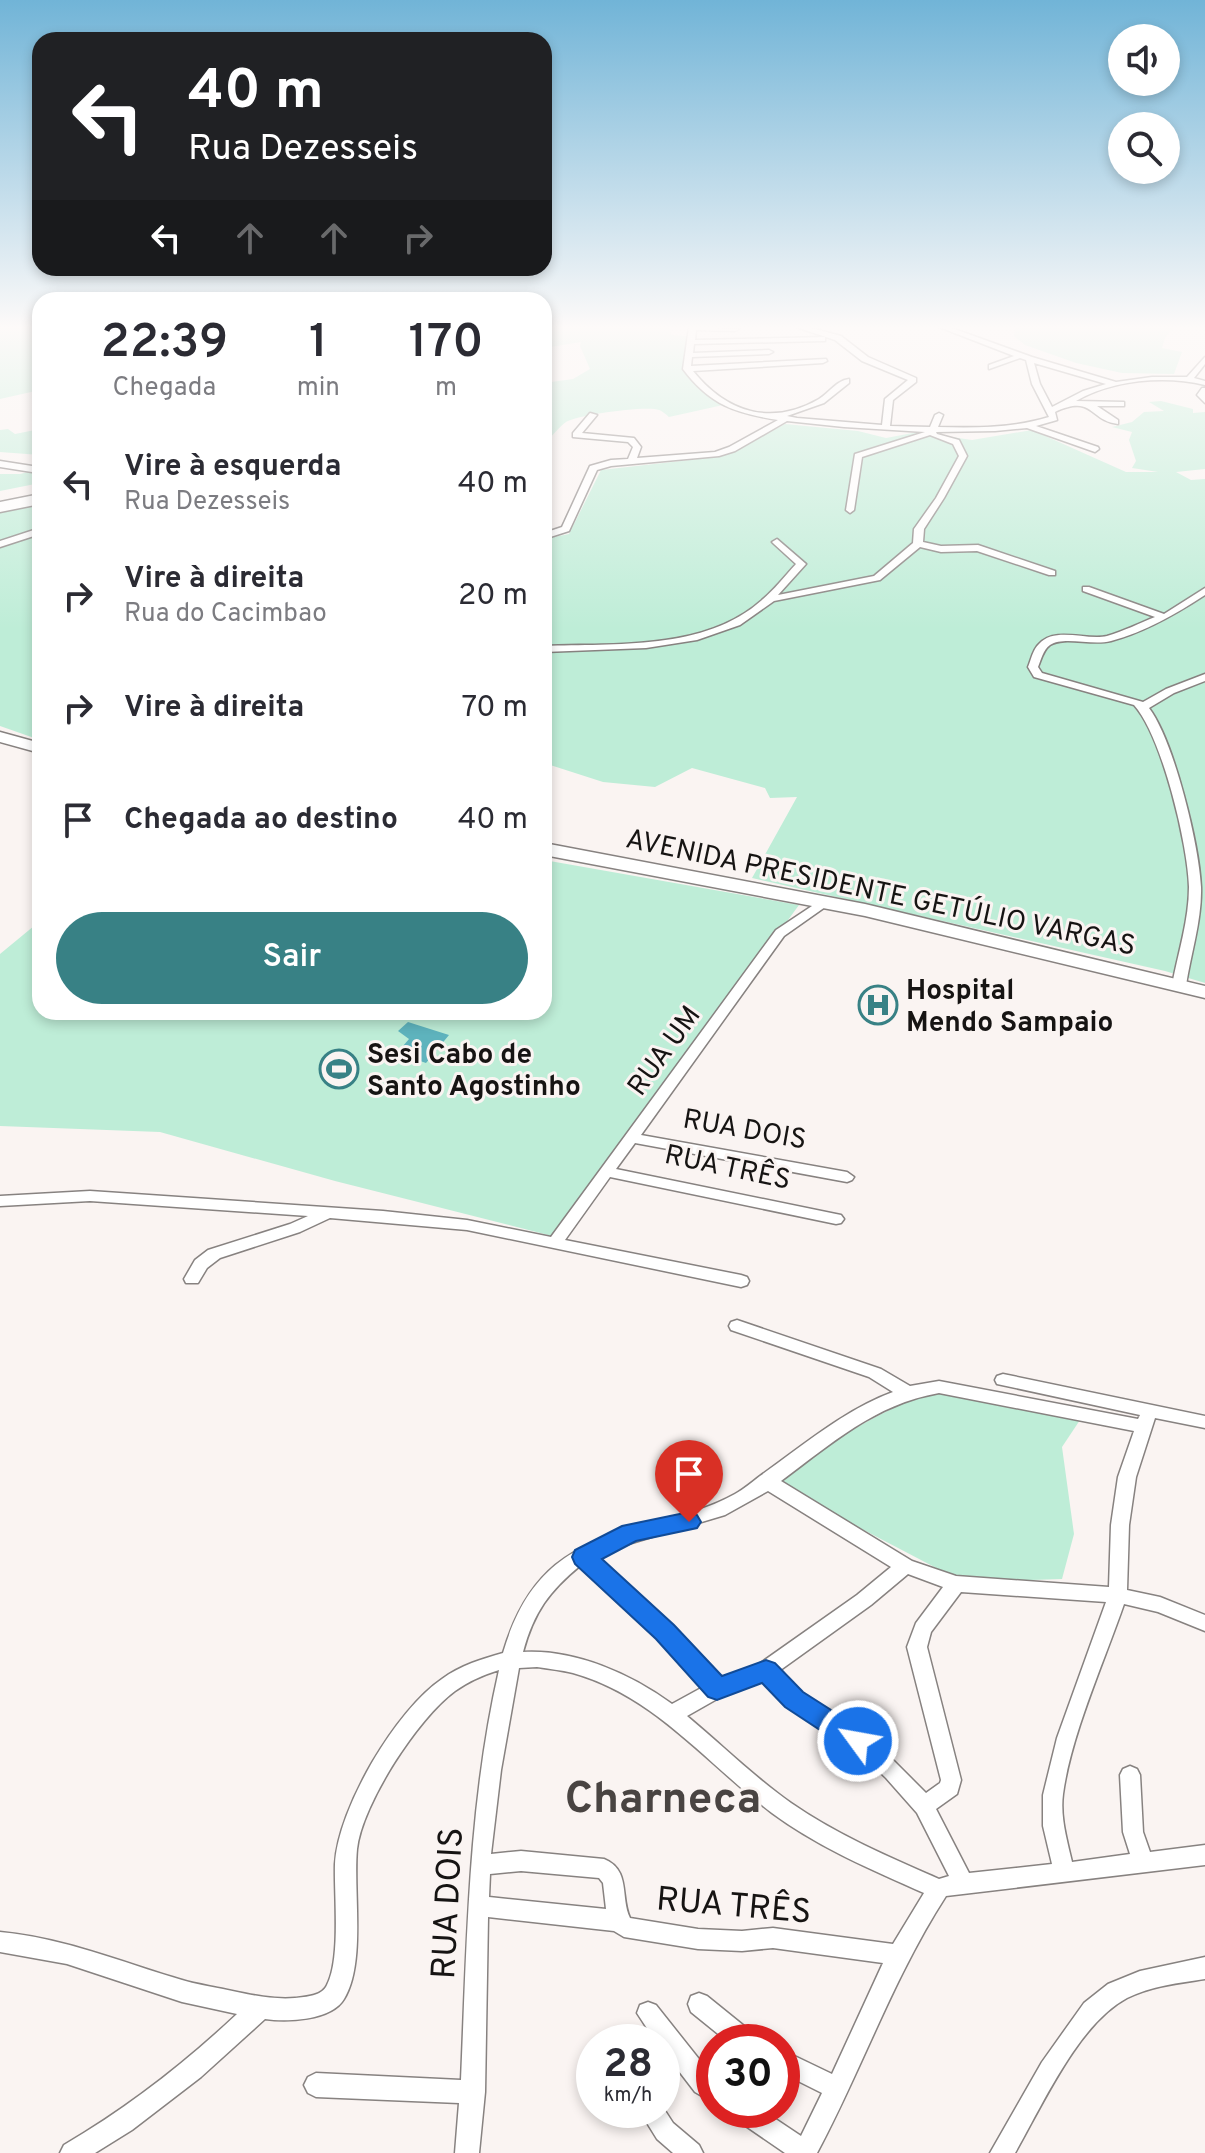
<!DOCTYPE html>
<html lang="pt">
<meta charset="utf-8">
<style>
body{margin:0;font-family:Overpass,sans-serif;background:#f7f7f7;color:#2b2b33;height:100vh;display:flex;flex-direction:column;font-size:30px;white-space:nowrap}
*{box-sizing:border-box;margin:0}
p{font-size:26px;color:#7c7c81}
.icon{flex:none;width:44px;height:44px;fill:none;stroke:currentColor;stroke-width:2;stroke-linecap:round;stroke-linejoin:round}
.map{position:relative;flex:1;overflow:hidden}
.sheet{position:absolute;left:32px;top:292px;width:520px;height:728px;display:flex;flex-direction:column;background:#fff;border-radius:24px;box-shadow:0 4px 12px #0003}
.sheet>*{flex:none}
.hud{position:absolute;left:32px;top:32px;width:520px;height:244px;border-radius:24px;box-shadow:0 4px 12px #0003;background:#202124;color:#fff;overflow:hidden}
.tools{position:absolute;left:1108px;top:24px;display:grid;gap:16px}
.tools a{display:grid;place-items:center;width:72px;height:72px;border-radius:50%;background:#fff;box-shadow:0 4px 12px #0003;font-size:40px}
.speed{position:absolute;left:576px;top:2024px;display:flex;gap:16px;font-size:40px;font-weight:700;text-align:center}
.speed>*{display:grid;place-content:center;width:104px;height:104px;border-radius:50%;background:#fff;box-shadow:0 4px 12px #0003;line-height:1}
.speed small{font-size:20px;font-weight:400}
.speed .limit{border:12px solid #d22;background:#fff;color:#111}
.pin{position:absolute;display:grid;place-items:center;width:68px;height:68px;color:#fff;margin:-82px -34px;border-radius:50% 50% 50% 0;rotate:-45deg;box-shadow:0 0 8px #0007}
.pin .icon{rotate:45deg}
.me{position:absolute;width:88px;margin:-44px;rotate:302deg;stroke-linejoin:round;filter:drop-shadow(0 0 6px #0008)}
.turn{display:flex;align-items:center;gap:28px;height:168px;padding:0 24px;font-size:36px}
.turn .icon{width:104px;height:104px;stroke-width:2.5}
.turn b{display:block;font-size:56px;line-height:68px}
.lanes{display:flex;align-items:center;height:76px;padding:0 24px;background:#0003;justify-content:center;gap:40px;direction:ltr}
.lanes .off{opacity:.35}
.eta{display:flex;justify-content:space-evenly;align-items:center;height:136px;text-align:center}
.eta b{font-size:48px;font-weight:600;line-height:56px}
.cta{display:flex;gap:16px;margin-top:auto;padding:16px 24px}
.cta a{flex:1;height:92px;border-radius:48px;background:#388185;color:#fff;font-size:32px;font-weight:600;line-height:92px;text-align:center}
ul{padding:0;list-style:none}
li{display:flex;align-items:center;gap:24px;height:112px;padding:0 24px}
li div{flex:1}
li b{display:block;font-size:30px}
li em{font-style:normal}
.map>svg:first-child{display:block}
</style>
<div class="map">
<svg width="1205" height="2153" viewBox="0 0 1205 2153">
<rect width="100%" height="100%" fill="#faf4f2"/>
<path fill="#beedd7" d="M0 327H40V390L0 399Z
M544 327H674L670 328 671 335 687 336 682 369 695 384 723 405 669 417C668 416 661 410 659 410 648 405 576 415 566 422 559 427 553 435 547 441L544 440V383L573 379 590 369 580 346 581 342 544 348 547 339 544 338Z
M1015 327H1174L1165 338 1162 348 1182 352 1174 374 1122 373 1076 363 1025 345 1014 336Z
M1161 401 1193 409V413L1205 412V469L1176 472 1191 480 1205 479V983L1165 971 752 878 797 797 770 798 765 788 692 768 655 787 603 782 544 763V539L569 534 601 470 716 457 738 449 785 424 858 431 886 438 918 432 972 440 1032 430 1126 472H1158L1132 468 1136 461 1129 440 1132 432 1112 427 1132 422 1144 412 1164 411 1149 402Z
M8 429 15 434 40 429V455L0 452V430Z
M40 469V483L0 491V474H20Z
M40 502V740L0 726V511Z
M544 860 799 905 556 1237 335 1181 160 1132 0 1126V954L40 921V1012H544Z
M938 1387 1082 1417 1062 1447 1074 1534 1062 1579 963 1582 772 1482C824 1444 878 1413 938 1387Z"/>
<path fill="#5eb3bd" d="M408 1022 449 1035 426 1063 397 1053 409 1039 398 1031Z"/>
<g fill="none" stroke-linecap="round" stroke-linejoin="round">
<defs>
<path id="street" d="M689 327 739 329 735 331 696 330 695 340 825 337V341H822L694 344 693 353 769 350 773 352 769 354 692 357 691 366 826 359 827 361 823 363 693 371C726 412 771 427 819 399 829 393 837 380 849 379V383L824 403 787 416 797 418 882 425 885 399 908 380 862 361 835 340 796 327H808L841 336 868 357 916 378V382L893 400 890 426 930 427 935 415 939 413 943 415 938 427C975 428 1014 428 1049 417L1032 384 1026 360 1020 358 989 369V365L1014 356 939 327H949L1032 357 1116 382 1152 377H1187L1205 357V364L1194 378 1205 381V385C1164 375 1112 380 1076 401L1124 402V406H1097L1118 420V424C1089 421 1094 394 1055 412L1057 420 1036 426 1098 447 1099 449 1095 452 1027 428 995 431 936 432 937 434 959 440 967 456 944 498 924 529 923 542 941 546 978 545 1055 571V575H1049L977 551 941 552 920 547 880 580 774 601 740 625 697 640 646 648 544 652V646C615 643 705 651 762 600 774 590 785 576 796 564L774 544 772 542 777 539 806 564 778 595 874 576 913 543 914 529 936 498 959 456 953 444 930 435 862 457 854 510 850 513 846 510 855 454 925 432 844 427 787 421 735 451 719 456 611 466 597 470 569 531 544 539V533L562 527 590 466 611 460 628 459 633 447 628 442 573 437V433L590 413 597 415 582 433 634 438 641 447 637 458 715 452 729 447 778 420C735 413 710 405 683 369ZM1034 363 1106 384 1083 391 1052 407 1040 384Z
M1202 388H1205V403L1197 395Z
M0 461 32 466 36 469 32 472 0 467Z
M40 528V534L0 547V541Z
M1083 587H1089L1164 614 1205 588V595C1176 614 1145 632 1111 641 1092 646 1064 636 1050 645 1043 650 1041 660 1038 667L1042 673 1143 702 1166 689 1205 674V681L1174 693 1149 708C1174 741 1199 845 1201 887 1202 919 1191 953 1186 985L1179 989 1172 985C1178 953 1189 920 1189 887 1188 845 1162 736 1134 705L1034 677 1028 667C1031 660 1033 649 1039 644 1055 626 1087 641 1107 636 1124 631 1140 623 1155 617L1083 591Z
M824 898 830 902 828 905 784 936 641 1135 847 1172 854 1177 852 1180 847 1182 635 1143 616 1169 836 1214 841 1215 844 1219 841 1223 836 1224 610 1177 565 1240 741 1275 747 1277 749 1281 747 1285 741 1287 467 1230 330 1218 300 1232 220 1258 207 1268 198 1283H186L184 1279 195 1260 208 1250 290 1224 308 1216 90 1201 0 1206V1196L90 1191 383 1211 467 1220 551 1237 776 930Z
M737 1320 881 1369 910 1386 939 1381 1138 1419 1140 1415 997 1384 995 1380 997 1376 1003 1374 1205 1416V1428L1155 1418 1136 1477 1129 1525 1127 1590 1160 1597 1205 1615V1631L1158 1612 1124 1604C1104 1662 1071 1735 1063 1794 1060 1817 1067 1840 1072 1862L1130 1854 1123 1832 1120 1775 1123 1769 1130 1766 1137 1769 1140 1775 1143 1832 1150 1852 1205 1845V1865L946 1896C893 1978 862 2069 817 2153H785L734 2118 730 2110H762L801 2136 822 2093 782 2073V2050L832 2074 883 1963 773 1948 742 1951 698 1949 624 1937 614 1931 488 1917 485 2092 479 2153H455L459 2103 316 2097 308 2093 304 2085 308 2077 316 2073 461 2080C467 1942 468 1806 499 1670 483 1675 469 1681 455 1691 418 1718 362 1804 357 1849 353 1891 366 1963 344 1999 331 2021 286 2022 265 2019L201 2077 132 2130 95 2153H60L64 2145C127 2108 184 2064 237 2014L182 2002 67 1964 0 1952V1932C64 1938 121 1962 182 1980 195 1984 209 1986 223 1989 247 1994 271 2000 295 1998 306 1997 322 1996 327 1985 341 1958 334 1895 335 1864 338 1808 396 1710 442 1679 461 1665 482 1659 503 1653 527 1571 570 1544 649 1524 679 1516 708 1509 735 1494 744 1489 752 1482 760 1476 801 1447 844 1410 893 1392L869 1377 731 1330 729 1326 731 1322ZM939 1393 1134 1431 1118 1477 1111 1525 1109 1587 956 1576 912 1561 781 1481C831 1444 875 1404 939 1393ZM768 1491 891 1567 857 1595 759 1664 720 1679 672 1626 596 1557 625 1545 725 1515ZM581 1565 658 1638 703 1687 672 1704C631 1674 575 1649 523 1652 534 1612 549 1591 581 1565ZM908 1574 943 1587 916 1623 907 1647 941 1780 940 1783 926 1793 878 1745 801 1693 779 1671 871 1605ZM961 1592 1106 1602 1057 1738 1043 1795V1826L1052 1864 969 1873 936 1809 957 1794 961 1780 927 1647 931 1632ZM537 1667C549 1669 561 1670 573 1673 655 1696 707 1764 772 1813 818 1847 872 1870 924 1893L893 1944 773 1928 742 1931 698 1929 630 1918C620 1897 631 1870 604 1859L521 1851 491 1854 501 1770 519 1668ZM763 1680 787 1705 864 1757 886 1778 917 1813 949 1876 939 1879C889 1857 837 1835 791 1803 754 1777 722 1745 687 1716L724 1695ZM521 1871 599 1878 603 1883 606 1909 489 1897 490 1874Z
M1205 1957V1979C1179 1983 1151 1986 1127 1998 1078 2024 1042 2106 1015 2153H990L1042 2062 1084 2003 1108 1984 1140 1971Z
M699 1993 707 1996 754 2034 757 2042H728L691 2012 688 2004 691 1996Z
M648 2002 656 2005 714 2078V2103L695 2092 662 2049V2042H656L637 2013 640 2005Z
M662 2106 673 2123 699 2145 703 2153H673L657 2139 639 2110H662Z"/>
<path id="primary" d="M0 732 40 743V753L0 742Z
M544 843 865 904 1205 986V998L865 916 544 855Z"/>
<path id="highway" d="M40 494V504L0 512V502Z"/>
</defs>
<use href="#street" stroke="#878280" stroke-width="3"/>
<use href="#primary" stroke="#878280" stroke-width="3"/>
<use href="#highway" stroke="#878280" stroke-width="3"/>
<use href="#street" fill="#fff" fill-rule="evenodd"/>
<use href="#primary" fill="#fff" fill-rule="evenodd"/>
<use href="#highway" fill="#fff" fill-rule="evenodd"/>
</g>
<linearGradient id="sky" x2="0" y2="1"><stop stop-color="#71b4d7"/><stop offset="0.52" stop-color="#fdfaf9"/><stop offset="1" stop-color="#fdfaf9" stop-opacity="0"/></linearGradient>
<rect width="1205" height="629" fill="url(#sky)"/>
<path fill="#1a73e8" stroke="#114b97" stroke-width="2" d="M689 1512 697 1515 701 1522 697 1528 636 1541 602 1559 674 1625 722 1676 766 1660 775 1663 803 1692 867 1733 871 1741 867 1749 858 1753 849 1749 785 1707 762 1683 717 1700 708 1697 656 1639 575 1564 572 1557 575 1550 622 1526Z"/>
<defs>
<symbol id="hospital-ring" viewBox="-11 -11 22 22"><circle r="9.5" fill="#faf4f2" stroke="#388185" stroke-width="1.5"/><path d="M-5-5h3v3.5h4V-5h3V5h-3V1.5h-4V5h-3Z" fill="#388185"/></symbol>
<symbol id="stadium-ring" viewBox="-11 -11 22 22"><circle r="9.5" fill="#faf4f2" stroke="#388185" stroke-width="1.5"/><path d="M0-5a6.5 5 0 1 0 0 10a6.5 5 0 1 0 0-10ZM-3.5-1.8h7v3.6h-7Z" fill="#388185"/></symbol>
</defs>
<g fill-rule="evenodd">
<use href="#hospital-ring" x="856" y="983" width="44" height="44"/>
<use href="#stadium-ring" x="317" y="1047" width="44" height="44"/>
</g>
<g text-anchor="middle" stroke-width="6" stroke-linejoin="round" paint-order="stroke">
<g font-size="28" fill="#161413" stroke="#faf4f2">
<text transform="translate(881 891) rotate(12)" y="10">AVENIDA PRESIDENTE GETÚLIO VARGAS</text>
<text transform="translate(663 1050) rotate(-54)" y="10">RUA UM</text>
<text transform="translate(745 1128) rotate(10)" y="10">RUA DOIS</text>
<text transform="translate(728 1166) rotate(12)" y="10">RUA TRÊS</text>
</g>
<g font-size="28" font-weight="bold" fill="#161413" stroke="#faf4f2" text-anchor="start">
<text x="906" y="999">Hospital<tspan x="906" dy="32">Mendo Sampaio</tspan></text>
<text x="367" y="1063">Sesi Cabo de<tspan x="367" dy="32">Santo Agostinho</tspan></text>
</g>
<g font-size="34" fill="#161413" stroke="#faf4f2">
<text transform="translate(446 1903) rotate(-87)" y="12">RUA DOIS</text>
<text transform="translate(734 1904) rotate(5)" y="12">RUA TRÊS</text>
</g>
<g font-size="44" font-weight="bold" fill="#494442" stroke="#faf4f2">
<text x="663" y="1812">Charneca</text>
</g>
</g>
</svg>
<div class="tools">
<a><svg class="icon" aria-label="sound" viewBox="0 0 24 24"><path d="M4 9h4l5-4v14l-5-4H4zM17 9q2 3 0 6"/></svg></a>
<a><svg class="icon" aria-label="search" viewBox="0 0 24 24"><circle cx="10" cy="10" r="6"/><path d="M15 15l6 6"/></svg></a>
</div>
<div class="speed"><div>28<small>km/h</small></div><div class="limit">30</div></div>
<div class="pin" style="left:689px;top:1522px;background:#d93025"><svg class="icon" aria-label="arrive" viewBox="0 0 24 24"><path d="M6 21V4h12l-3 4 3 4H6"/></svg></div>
<svg class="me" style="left:858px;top:1741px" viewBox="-20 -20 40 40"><circle r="17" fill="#1a73e8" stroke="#fff" stroke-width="3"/><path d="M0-11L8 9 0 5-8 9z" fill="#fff"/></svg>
<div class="hud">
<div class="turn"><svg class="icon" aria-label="left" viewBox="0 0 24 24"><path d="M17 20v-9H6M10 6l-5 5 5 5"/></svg><div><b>40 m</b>Rua Dezesseis</div></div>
<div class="lanes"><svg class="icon" aria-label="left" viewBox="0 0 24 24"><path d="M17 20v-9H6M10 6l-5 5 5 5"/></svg><svg class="icon off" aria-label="ahead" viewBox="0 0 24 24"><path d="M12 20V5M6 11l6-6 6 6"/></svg><svg class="icon off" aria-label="ahead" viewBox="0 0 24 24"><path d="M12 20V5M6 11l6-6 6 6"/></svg><svg class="icon off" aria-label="right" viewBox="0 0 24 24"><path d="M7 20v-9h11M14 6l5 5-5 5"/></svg></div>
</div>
<section class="sheet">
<div class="eta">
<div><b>22:39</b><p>Chegada</p></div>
<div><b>1</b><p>min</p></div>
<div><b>170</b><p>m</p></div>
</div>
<ul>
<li><svg class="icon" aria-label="left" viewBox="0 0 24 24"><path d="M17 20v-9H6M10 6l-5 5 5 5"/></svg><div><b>Vire à esquerda</b><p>Rua Dezesseis</p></div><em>40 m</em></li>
<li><svg class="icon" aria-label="right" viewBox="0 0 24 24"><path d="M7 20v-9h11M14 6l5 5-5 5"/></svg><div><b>Vire à direita</b><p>Rua do Cacimbao</p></div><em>20 m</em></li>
<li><svg class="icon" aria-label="right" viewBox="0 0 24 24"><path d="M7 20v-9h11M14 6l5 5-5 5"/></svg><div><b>Vire à direita</b></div><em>70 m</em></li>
<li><svg class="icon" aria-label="arrive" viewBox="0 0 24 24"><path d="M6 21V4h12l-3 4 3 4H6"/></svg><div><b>Chegada ao destino</b></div><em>40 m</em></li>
</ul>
<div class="cta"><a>Sair</a></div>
</section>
</div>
